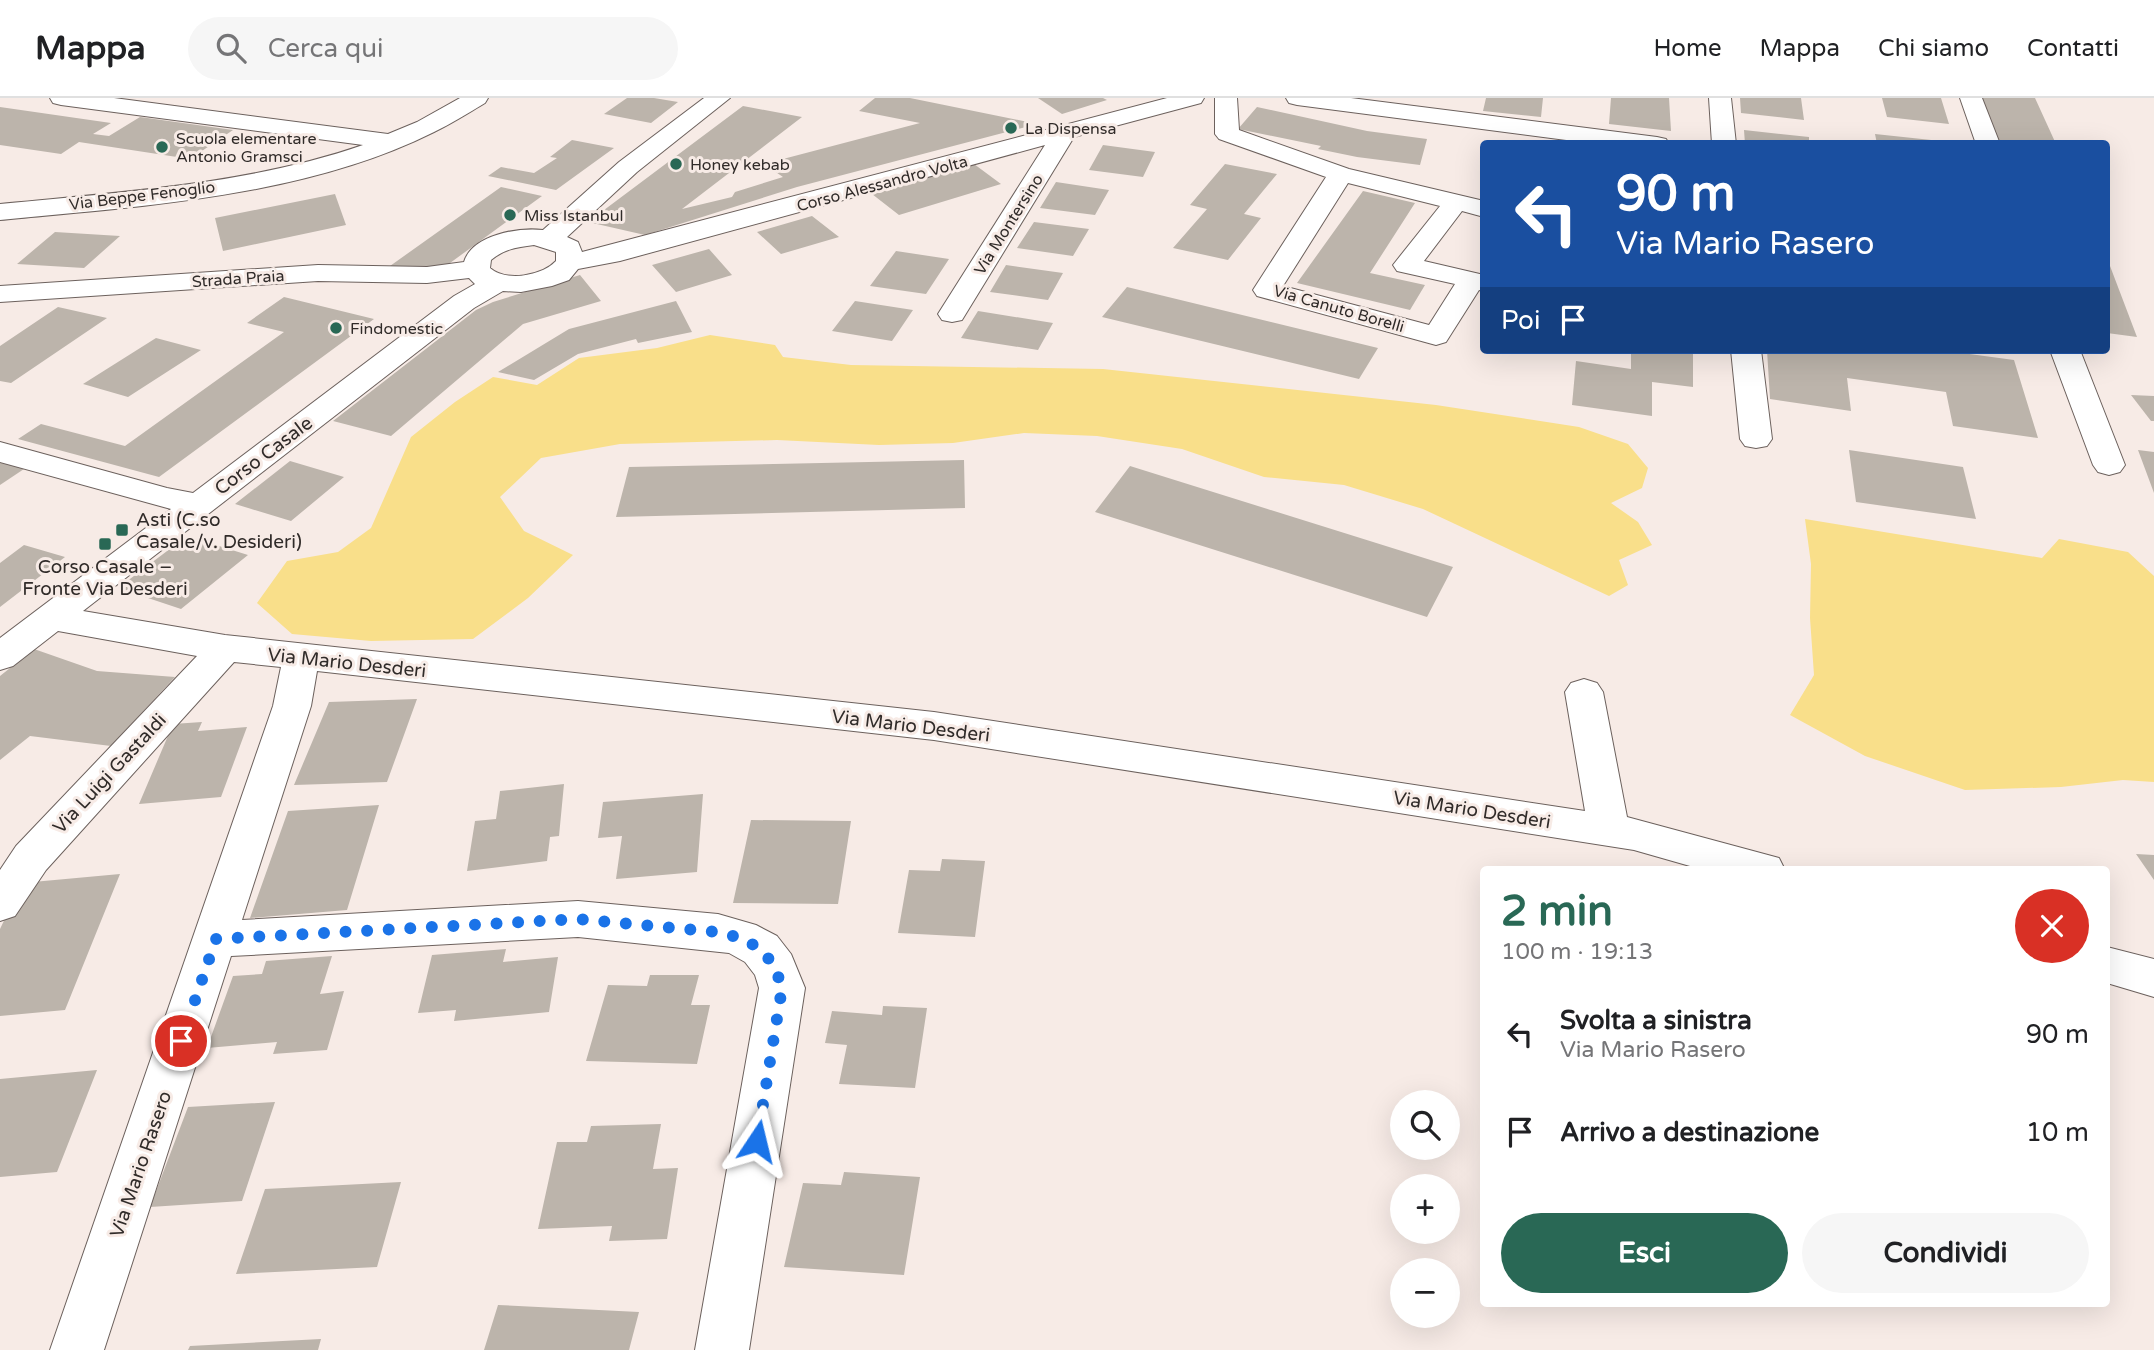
<!DOCTYPE html>
<html lang="it">
<meta charset="utf-8">
<style>
body{margin:0;font-family:"Varela Round",sans-serif;background:#f6f6f6;color:#202124;height:100vh;display:flex;flex-direction:column;font-size:26px;white-space:nowrap}
*{box-sizing:border-box;margin:0}
p{font-size:23px;color:#757577}
.icon{flex:none;width:38px;height:38px;fill:none;stroke:currentColor;stroke-width:2;stroke-linecap:round;stroke-linejoin:round}
.map{position:relative;flex:1;overflow:hidden}
.side{position:absolute;left:1480px;top:768px;width:630px;height:441px;display:flex;flex-direction:column;background:#fff;border-radius:7px;box-shadow:0 7px 28px #0002}
.side>*{flex:none}
.guide{position:absolute;left:1480px;top:42px;width:630px;height:214px;border-radius:7px;box-shadow:0 7px 28px #0002;background:#1a4fa0;color:#fff;overflow:hidden}
.buttons{position:absolute;left:1390px;top:992px;display:grid;gap:14px}
.buttons a{display:grid;place-items:center;width:70px;height:70px;border-radius:50%;background:#fff;box-shadow:0 7px 28px #0002;font-size:35px}
.pin{position:absolute;display:grid;place-items:center;width:60px;height:60px;color:#fff;margin:-30px;border:4px solid #fff;border-radius:50%;box-shadow:0 2px 7px #0007}
.me{position:absolute;width:77px;margin:-38px;rotate:10deg;stroke-linejoin:round;filter:drop-shadow(0 0 5px #0008)}
.turn{display:flex;align-items:center;gap:24px;height:147px;padding:0 21px;font-size:32px}
.turn .icon{width:91px;height:91px;stroke-width:2.5}
.turn b{display:block;font-size:49px;line-height:60px}
.then{display:flex;align-items:center;height:66px;padding:0 21px;background:#0003;gap:14px;font-size:26px}
.round{display:grid;place-items:center;flex:none;width:74px;height:74px;border-radius:37px;background:#f6f6f6}
.head{display:flex;align-items:center;justify-content:space-between;height:119px;padding:0 21px}
h1{font-size:42px;font-weight:800;line-height:52px;color:#296855}
.cta{display:flex;gap:14px;margin-top:auto;padding:14px 21px}
.cta a{flex:1;height:80px;border-radius:42px;background:#296855;color:#fff;font-size:28px;font-weight:800;line-height:80px;text-align:center}
.cta a+a{background:#f6f6f6;color:#202124}
ul{padding:0;list-style:none}
li{display:flex;align-items:center;gap:21px;height:98px;padding:0 21px}
li div{flex:1}
li b{display:block;font-size:26px}
li em{font-style:normal}
header{display:flex;align-items:center;gap:42px;box-sizing:border-box;height:98px;padding:0 35px;background:#fff;border-bottom:2px solid #e0e0e0}
header strong{font-size:33px}
nav{display:flex;gap:38px;margin-inline-start:auto;font-size:24px}
.search{width:490px;height:63px;background:#f6f6f6;display:flex;align-items:center;gap:18px;box-sizing:border-box;padding:0 24px;border-radius:38px;color:#757577;font-size:26px}
.map>svg:first-child{display:block}
</style>
<header>
<strong>Mappa</strong>
<div class="search"><svg class="icon" aria-label="search" viewBox="0 0 24 24"><circle cx="10" cy="10" r="6"/><path d="M15 15l6 6"/></svg>Cerca qui</div>
<nav><a>Home</a><a>Mappa</a><a>Chi siamo</a><a>Contatti</a></nav>
</header>
<div class="map">
<svg width="2154" height="1252" viewBox="0 0 2154 1252">
<rect width="100%" height="100%" fill="#f7ebe6"/>
<path fill="#f9df8a" d="M710 237 775 247 783 259 851 267 1103 271 1436 307 1579 329 1628 346 1648 370 1642 390 1611 405 1638 424 1652 447 1619 462 1628 487 1609 498 1423 411 1344 387 1264 379 1182 351 1097 338 1024 335 953 345 879 347 777 342 620 346 541 360 500 399 524 433 573 457 528 500 473 541 371 543 292 536 257 505 287 463 338 454 371 430 411 339 455 304 493 279 537 287 579 260 657 250Z
M1805 421 2042 460 2059 441 2128 454 2154 478V684L2123 682 2061 689 1965 692 1865 658 1790 617 1814 577 1810 520 1811 466Z"/>
<path fill="#bcb4ab" d="M627 0H654L678 4 651 25 604 16Z
M875 0H910L1028 24 1026 29 797 89 645 137 588 124 743 8 802 19 682 111 732 99 735 94 783 79 764 66 920 25 859 13Z
M1038 0H1103L1107 2 1062 16Z
M1486 0H1543L1541 19 1483 13Z
M1611 0H1669L1671 33 1609 26Z
M1740 0H1801L1804 22 1741 15Z
M1882 0H1941L1949 26 1887 19Z
M1982 0H2035L2056 46H1999Z
M0 9 111 25 93 36 109 38 140 19 233 32 190 61 79 44 61 56 0 47Z
M1257 9 1367 33 1427 41 1420 67 1357 59 1318 51 1321 48 1238 31Z
M1744 32 1809 39V46H1745Z
M1875 36 1950 44V46H1877Z
M572 42 614 50 556 92 488 78 501 69 534 75 557 60 550 59Z
M1103 47 1155 54 1143 79 1089 72Z
M974 66 1001 86 899 117 872 96Z
M1225 66 1277 76 1244 116 1261 120 1228 162 1173 150 1207 111 1190 107Z
M1056 84 1109 92 1095 117 1040 110Z
M501 89 542 98 439 173 390 168Z
M1363 93 1415 105 1370 175 1425 187 1410 212 1297 185Z
M335 96 346 127 223 153 215 120Z
M812 118 839 139 781 156 757 134Z
M1034 124 1089 131 1073 158 1017 150Z
M55 134 120 138 84 170 17 166Z
M709 151 732 177 676 194 652 167Z
M896 153 949 161 926 196 870 188Z
M1006 167 1063 175 1048 202 990 194Z
M2107 168H2110L2137 239 2107 235Z
M580 177 601 203 523 226 391 338 333 323 476 212 493 204Z
M1127 189 1378 250 1359 281 1102 219Z
M284 199 374 221 159 379 18 341 41 326 125 348 284 234 247 225Z
M676 203 692 234 638 245 636 241 578 256 534 282 498 274 569 231Z
M855 203 913 212 892 243 832 233Z
M58 209 107 220 11 285 0 283V248Z
M978 213 1053 225 1038 252 961 240Z
M156 240 201 252 128 299 83 286Z
M1631 252H1693V289L1652 284V318L1572 307 1576 263 1631 271Z
M1767 252H1940L2014 262 2038 340 1953 328 1946 294 1847 280 1851 313 1770 301Z
M2131 297 2154 298V323H2151Z
M1849 352 1963 369 1976 421 1856 404Z
M2138 352 2154 354V395Z
M964 362 965 410 616 419 629 369Z
M0 363 24 371 0 387Z
M290 363 344 379 291 423 235 406Z
M1130 368 1453 469 1427 519 1095 414Z
M187 438 248 457 181 511 118 490Z
M24 447 65 459 0 509V465Z
M34 551 97 573 175 579 111 648 30 638 0 662V578Z
M417 601 387 684 294 687 329 604Z
M202 624 198 633 247 629 221 699 139 706 173 626Z
M564 686 559 738 550 739 547 763 467 773 475 723 496 721 500 693Z
M703 696 697 774 616 781 622 738 598 740 603 704Z
M379 707 347 812 250 820 288 713Z
M751 722 851 723 838 806 733 805Z
M2136 756 2154 757V782Z
M942 761 985 763 975 839 898 835 909 772 940 773Z
M120 776 65 912 0 918V831L22 785Z
M506 851 503 864 558 859 549 914 454 923 456 912 418 915 432 857Z
M332 858 320 896 344 893 327 952 273 956 277 944 207 950 233 878 262 876 266 863Z
M650 877H699L691 907H710L697 966 586 963 608 887 647 888Z
M883 908 927 910 915 990 839 986 847 947 825 945 832 913 882 917Z
M97 972 57 1074 0 1079V981Z
M275 1004 242 1103 150 1109 188 1009Z
M661 1026 653 1071 678 1070 667 1141 609 1143 612 1128 538 1131 557 1044H587L591 1028Z
M844 1074 920 1079 904 1177 784 1169 803 1085 841 1087Z
M401 1084 377 1169 236 1176 265 1091Z
M498 1207 639 1214 629 1252H484Z
M321 1241 318 1252H188L190 1248Z"/>
<g fill="none" stroke-linecap="round" stroke-linejoin="round">
<defs>
<path id="minor" d="M50 0H114L388 36 417 24 460 0H488L485 5C468 15 451 26 434 34 304 99 142 108 0 122V106C121 94 247 87 363 47L61 7 53 5Z
M704 0H730L637 74 567 139 578 144 582 154 1167 0H1204L1201 5 1074 39 962 222 952 224 942 222 938 216 1045 47 620 163 578 171 569 182 552 188 521 194 503 193 474 210 83 513 225 537 934 614 1585 713 1565 594 1571 585 1584 581 1597 585 1603 594 1627 719 1779 760 1785 772H1704L1634 752 934 642 317 573 311 608 242 822 578 803 718 816 756 827 777 838 791 856 805 890 749 1252H695L759 890 755 877 745 864 729 855 578 839 231 858 104 1252H50L273 608 281 569 234 564 46 772 15 818 0 823V772L16 748 197 558 58 533 13 568 0 572V540L171 411 0 364V344L167 390 193 395 454 198 475 186 469 180 427 185 318 183 0 204V188L318 167 427 169 464 164C472 137 518 129 543 132L619 64ZM534 147 556 154V163C542 178 506 184 490 170L491 162C504 151 518 149 534 147Z
M1215 0H1237L1239 32 1349 71 1484 103V119L1462 113 1424 163 1484 177V193L1479 192 1446 244 1436 247 1257 198 1253 192 1326 79 1219 41 1215 36ZM1348 85 1440 108 1393 167 1397 173 1455 186 1429 227 1283 188Z
M1286 0H1351L1657 39 1666 41 1669 46H1597L1297 7 1289 5Z
M1709 0H1731L1736 46H1712Z
M1960 0H1982L2000 46H1976Z
M1731 252H1761L1772 341 1767 348 1756 350 1745 348 1740 341Z
M2050 252H2080L2125 367 2120 374 2109 377 2098 374 2093 367Z
M2107 849 2154 861V899L2107 885Z"/>
</defs>
<use href="#minor" stroke="#6c615d" stroke-width="2"/>
<use href="#minor" fill="#fff" fill-rule="evenodd"/>
</g>
<g fill="none" stroke-linecap="round" stroke-linejoin="round">
<path stroke="#1a73e8" stroke-width="12" stroke-dasharray="0 21.6" d="M181 943 216 841 578 821 718 834 741 840 761 851 775 869 782 890 757 1043"/>
</g>
<g fill="#296855" stroke="#f7ebe6" stroke-width="2.5">
<circle cx="1011" cy="30" r="7"/>
<circle cx="162" cy="49" r="7"/>
<circle cx="676" cy="66" r="7"/>
<circle cx="510" cy="117" r="7"/>
<circle cx="336" cy="230" r="7"/>
<rect x="115" y="425" width="14" height="14" rx="3.5"/>
<rect x="98" y="439" width="14" height="14" rx="3.5"/>
</g>
<g text-anchor="middle" stroke-width="6" stroke-linejoin="round" paint-order="stroke">
<g font-size="16" fill="#302b29" stroke="#f7ebe6" text-anchor="start">
<text x="1025" y="36">La Dispensa</text>
<text x="176" y="46">Scuola elementare<tspan x="176" dy="18">Antonio Gramsci</tspan></text>
<text x="690" y="72">Honey kebab</text>
<text x="524" y="123">Miss Istanbul</text>
<text x="350" y="236">Findomestic</text>
</g>
<g font-size="16" fill="#302b29" stroke="#f7ebe6">
<text transform="translate(882 85) rotate(-15)" y="6">Corso Alessandro Volta</text>
<text transform="translate(142 97) rotate(-7)" y="6">Via Beppe Fenoglio</text>
<text transform="translate(1008 126) rotate(-58)" y="6">Via Montersino</text>
<text transform="translate(238 180) rotate(-4)" y="6">Strada Praia</text>
<text transform="translate(1339 210) rotate(16)" y="6">Via Canuto Borelli</text>
</g>
<g font-size="19" fill="#302b29" stroke="#f7ebe6">
<text transform="translate(263 357) rotate(-37)" y="7">Corso Casale</text>
<text transform="translate(347 564) rotate(6)" y="7">Via Mario Desderi</text>
<text transform="translate(911 627) rotate(7)" y="7">Via Mario Desderi</text>
<text transform="translate(109 675) rotate(-47)" y="7">Via Luigi Gastaldi</text>
<text transform="translate(1472 711) rotate(9)" y="7">Via Mario Desderi</text>
<text transform="translate(140 1066) rotate(-71)" y="7">Via Mario Rasero</text>
</g>
<g font-size="19" fill="#302b29" stroke="#f7ebe6" text-anchor="start">
<text x="136" y="428">Asti (C.so<tspan x="136" dy="22">Casale/v. Desideri)</tspan></text>
<text x="105" y="475" text-anchor="middle">Corso Casale –<tspan x="105" dy="22">Fronte Via Desderi</tspan></text>
</g>
</g>
</svg>
<div class="buttons">
<a><svg class="icon" aria-label="search" viewBox="0 0 24 24"><circle cx="10" cy="10" r="6"/><path d="M15 15l6 6"/></svg></a>
<a>+</a>
<a>−</a>
</div>
<div class="pin" style="left:181px;top:943px;background:#d93025"><svg class="icon" aria-label="arrive" viewBox="0 0 24 24"><path d="M6 21V4h12l-3 4 3 4H6"/></svg></div>
<svg class="me" style="left:757px;top:1043px" viewBox="-20 -20 40 40"><path d="M0-17L14 15 0 8-14 15z" fill="#1a73e8" stroke="#fff" stroke-width="4"/></svg>
<div class="guide">
<div class="turn"><svg class="icon" aria-label="left" viewBox="0 0 24 24"><path d="M17 20v-9H6M10 6l-5 5 5 5"/></svg><div><b>90 m</b>Via Mario Rasero</div></div>
<div class="then">Poi<svg class="icon" aria-label="arrive" viewBox="0 0 24 24"><path d="M6 21V4h12l-3 4 3 4H6"/></svg></div>
</div>
<section class="side">
<div class="head"><div><h1>2 min</h1><p>100 m · 19:13</p></div><a class="round" style="background:#d93025;color:#fff"><svg class="icon" aria-label="close" viewBox="0 0 24 24"><path d="M6 6l12 12M18 6L6 18"/></svg></a></div>
<ul>
<li><svg class="icon" aria-label="left" viewBox="0 0 24 24"><path d="M17 20v-9H6M10 6l-5 5 5 5"/></svg><div><b>Svolta a sinistra</b><p>Via Mario Rasero</p></div><em>90 m</em></li>
<li><svg class="icon" aria-label="arrive" viewBox="0 0 24 24"><path d="M6 21V4h12l-3 4 3 4H6"/></svg><div><b>Arrivo a destinazione</b></div><em>10 m</em></li>
</ul>
<div class="cta"><a>Esci</a><a>Condividi</a></div>
</section>
</div>
